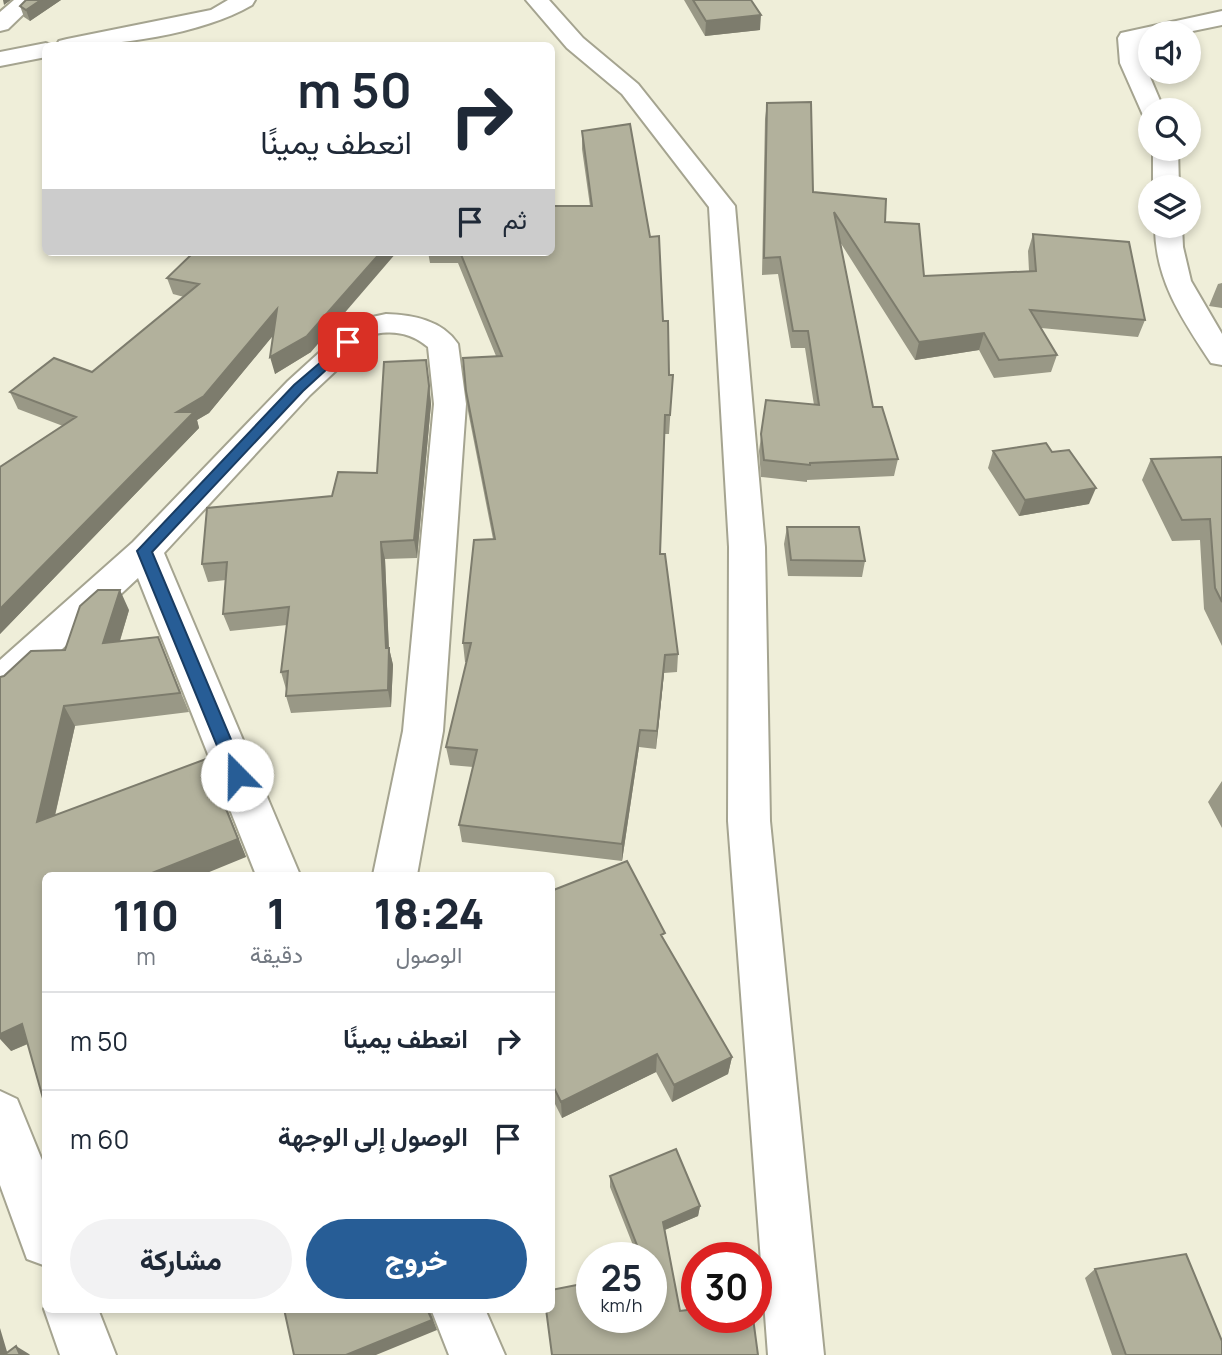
<!DOCTYPE html>
<html lang="ar">
<meta charset="utf-8">
<style>
body{margin:0;font-family:Manrope,Vazirmatn,sans-serif;background:#f2f2f3;color:#1f2937;direction:rtl;height:100vh;display:flex;flex-direction:column;font-size:26px;white-space:nowrap}
*{box-sizing:border-box;margin:0}
p{font-size:23px;color:#747a83}
.icon{flex:none;width:38px;height:38px;fill:none;stroke:currentColor;stroke-width:2;stroke-linecap:round;stroke-linejoin:round}
.map{position:relative;flex:1;overflow:hidden;direction:ltr}
.details{position:absolute;left:42px;top:872px;width:513px;height:441px;display:flex;flex-direction:column;background:#fff;border-radius:10px;box-shadow:0 4px 10px #0003;direction:rtl}
.details>*{flex:none}
.hud{position:absolute;left:42px;top:42px;width:513px;height:214px;border-radius:10px;box-shadow:0 4px 10px #0003;direction:rtl;background:#fff;color:#1f2937;overflow:hidden}
.buttons{position:absolute;left:1138px;top:21px;display:grid;gap:14px}
.buttons a{display:grid;place-items:center;width:63px;height:63px;border-radius:50%;background:#fff;box-shadow:0 4px 10px #0003;font-size:35px}
.speed{position:absolute;left:576px;top:1242px;display:flex;gap:14px;font-size:35px;font-weight:700;text-align:center}
.speed>*{display:grid;place-content:center;width:91px;height:91px;border-radius:50%;background:#fff;box-shadow:0 4px 10px #0003;line-height:1}
.speed small{font-size:18px;font-weight:400}
.speed .limit{border:10px solid #d22;background:#fff;color:#111}
.pin{position:absolute;display:grid;place-items:center;width:60px;height:60px;color:#fff;margin:-30px;border-radius:14px;box-shadow:0 4px 10px #0006}
.me{position:absolute;width:77px;margin:-38px;rotate:338deg;stroke-linejoin:round;filter:drop-shadow(0 0 5px #0008)}
.turn{display:flex;align-items:center;gap:24px;height:147px;padding:0 28px;font-size:32px}
.turn .icon{width:91px;height:91px;stroke-width:2.5}
.turn b{display:block;font-size:49px;line-height:60px}
.then{display:flex;align-items:center;height:66px;padding:0 28px;background:#0003;gap:14px;font-size:26px}
.eta{display:flex;justify-content:space-evenly;align-items:center;height:119px;text-align:center}
.eta b{font-size:42px;font-weight:800;line-height:49px}
.action{display:flex;gap:14px;margin-top:auto;padding:14px 28px}
.action a{flex:1;height:80px;border-radius:42px;background:#275d96;color:#fff;font-size:28px;font-weight:800;line-height:80px;text-align:center}
.action a+a{background:#f2f2f3;color:#1f2937}
ul{padding:0;list-style:none}
li{display:flex;align-items:center;gap:21px;height:98px;padding:0 28px;border-top:2px solid #e0e1e3}
li div{flex:1}
li b{display:block;font-size:26px}
li em{font-style:normal}
.map>svg:first-child{display:block}
</style>
<div class="map">
<svg width="1222" height="1355" viewBox="0 0 1222 1355">
<rect width="100%" height="100%" fill="#efeed9"/>
<g fill="none" stroke-linecap="round" stroke-linejoin="round">
<defs>
<path id="minor" d="M14 0H38L8 29 0 31V12Z
M228 0H255L252 5C200 35 115 46 56 46L59 41 67 39 211 10Z
M526 0H549L583 38 638 84 735 206 765 547 770 821 824 1355H768L728 821 729 547 709 207 622 94 567 48Z
M1222 11V25L1183 33H1150V41L1141 42 1144 63 1164 110H1150V117L1143 115 1120 63 1118 38 1121 33Z
M46 43 54 46H46V57L0 66V52Z
M1153 149H1178L1179 187H1153Z
M1155 226H1182L1183 247 1191 281 1222 334V365L1211 363C1182 319 1155 280 1155 226Z
M386 314C413 315 442 320 458 344L466 404 443 731 417 875H373L403 731 434 404 428 347C412 334 396 330 375 334L310 395 164 553 300 875H256L138 578 14 694 0 698V660L133 542 288 381 354 321Z
M0 1091 17 1099 46 1170V1266L27 1259 0 1185Z
M46 1305V1309H98L116 1355H60L44 1309Z
M431 1309H485L505 1355H449Z"/>
</defs>
<use href="#minor" stroke="#a5a490" stroke-width="4"/>
<use href="#minor" fill="#fff" fill-rule="evenodd"/>
</g>
<path fill="#999886" d="M26 0H61L30 21 24 17 20 6Z
M684 0H751L760 30 705 36Z
M767 103 813 192 885 222 924 276 1029 271 1028 251 1033 234 1145 320 1138 337 1041 328 1057 355 1051 372 994 378 979 350 915 360 840 242 873 407 898 459 894 476 807 480V482L761 477 759 451 766 400 814 405 805 348H791L778 274 762 275 765 119Z
M582 131 663 321 669 375H673L669 434H664L660 554 678 654 677 672 664 673 656 749 639 747 622 861 462 842 459 825 473 767 450 765 446 747 467 662H465L463 643 493 539 468 411 463 358 496 356 458 263H430L428 252H551L590 206 582 149Z
M194 252 311 352 275 374 273 335 209 413 197 420 199 428 0 634V467L63 426 18 409 10 392 92 372 184 297 173 294 167 278Z
M1222 283V308L1209 306 1218 284Z
M429 378 431 404 417 558 385 559 389 648 393 665 391 707 291 713 286 696V689L281 672 287 625 230 631 223 614 226 580 208 582 202 564 377 473Z
M993 451 1089 504 1019 516 988 468Z
M1222 457V646L1204 609 1200 540 1172 541 1142 480 1151 459Z
M787 527 865 561 862 577 788 576 784 544Z
M129 610 120 641 158 637 189 712 75 726 55 816 215 778 246 857 46 875 28 1044 11 1051 65 650Z
M1222 781V828L1208 802Z
M551 891 665 942 732 1057 728 1074 672 1102 656 1072 562 1118 551 1096Z
M610 1176 700 1206 698 1216 665 1230 680 1311 758 1355 651 1318V1258H638L610 1187Z
M1095 1269 1222 1355H1112L1085 1278Z"/>
<path fill="#7d7c6d" d="M3 0H11L4 5Z
M41 0H61L30 21 26 10Z
M761 15 760 30 705 36 706 21Z
M381 252H397L311 352 275 374 270 357Z
M277 309 281 326 209 413 197 420 199 428 0 634V609L177 412Z
M984 333 979 350 915 360 919 342Z
M426 360 431 404 417 558 414 540Z
M1096 488 1089 504 1019 516 1025 500Z
M381 542 385 559 389 653V648L393 665 391 707 388 690Z
M120 590 129 610 113 663 103 643Z
M665 655 664 673 656 749 657 731Z
M64 706 75 726 49 841 37 822Z
M640 730 639 747 622 861V844Z
M206 759 246 857 202 875H147Z
M22 1024 36 1040 11 1051 0 1039V1034Z
M657 1054 656 1072 562 1118 561 1102Z
M732 1057 728 1074 672 1102 674 1085Z
M700 1206 698 1216 662 1231 663 1222Z
M427 1309H429L437 1330 376 1355H346Z
M0 1328 8 1355H0Z
M16 1346 29 1354 30 1355H20Z"/>
<path fill="#b2b19c" stroke="#7d7c6d" stroke-width="2" d="M26 0H41L26 10 20 6Z
M693 0H751L761 15 706 21Z
M811 102 813 192 886 199 885 222 919 224 924 276 1036 271 1033 234 1129 242 1145 320 1030 310 1057 355 999 360 984 333 919 342 834 212 873 407H882L898 459 810 463V465L764 460 761 434 766 400 819 405 808 331H793L780 257 764 258 767 103Z
M630 124 650 237 659 236 663 321H668L669 375H673L670 415H665L660 554H665L678 654 665 655 657 731 640 730 622 844 459 825 477 750 446 747 471 643H463L474 540 495 539 466 391 463 358 502 356 460 252H551V206H592L582 131Z
M194 252H381L307 336 270 357 277 309 204 396 177 412H194L0 609V467L76 417 10 392 54 358 92 372 199 284 167 278Z
M426 360 429 386 414 540 381 542 386 648H389L388 690 286 696 288 671 281 672 289 607 223 614 227 562 202 564 207 508 332 496 338 472 377 473 384 362Z
M1046 443 1052 452 1069 450 1096 488 1025 500 993 451Z
M1222 457V602L1215 588 1210 519 1182 520 1151 459Z
M787 527H859L865 561 791 560Z
M98 590H120L103 643 158 637 180 693 64 706 37 822 206 759 238 839 147 875H46V1109L22 1024 0 1034V677L4 676 31 651 65 650 80 606Z
M627 861 665 933 661 935 732 1057 674 1085 657 1054 561 1102 551 1082V891Z
M676 1149 700 1206 663 1222 680 1311 696 1309V1318H753L758 1355H552L546 1309H551V1290L592 1282V1318H651V1258H642L610 1176Z
M1186 1254 1222 1341V1355H1126L1095 1269Z
M284 1309H427L432 1320 346 1355H294Z
M16 1346 20 1355H4Z"/>
<path fill="#275d96" stroke="#193c62" stroke-width="2" d="M348 339 355 342 353 345 303 391 152 552 246 775 243 780H231L229 775 137 551 294 385Z"/>
</svg>
<div class="buttons">
<a><svg class="icon" aria-label="sound" viewBox="0 0 24 24"><path d="M4 9h4l5-4v14l-5-4H4zM17 9q2 3 0 6"/></svg></a>
<a><svg class="icon" aria-label="search" viewBox="0 0 24 24"><circle cx="10" cy="10" r="6"/><path d="M15 15l6 6"/></svg></a>
<a><svg class="icon" aria-label="layers" viewBox="0 0 24 24"><path d="M12 4l9 5-9 5-9-5zM3 14l9 5 9-5"/></svg></a>
</div>
<div class="speed"><div>25<small>km/h</small></div><div class="limit">30</div></div>
<div class="pin" style="left:348px;top:342px;background:#d93025"><svg class="icon" aria-label="arrive" viewBox="0 0 24 24"><path d="M6 21V4h12l-3 4 3 4H6"/></svg></div>
<svg class="me" style="left:237px;top:775px" viewBox="-20 -20 40 40"><circle r="19" fill="#fff"/><path d="M0-13L10 11 0 6-10 11z" fill="#275d96"/></svg>
<div class="hud">
<div class="turn"><svg class="icon" aria-label="right" viewBox="0 0 24 24"><path d="M7 20v-9h11M14 6l5 5-5 5"/></svg><div><b>50 m</b>انعطف يمينًا</div></div>
<div class="then">ثم<svg class="icon" aria-label="arrive" viewBox="0 0 24 24"><path d="M6 21V4h12l-3 4 3 4H6"/></svg></div>
</div>
<section class="details">
<div class="eta">
<div><b>18:24</b><p>الوصول</p></div>
<div><b>1</b><p>دقيقة</p></div>
<div><b>110</b><p>m</p></div>
</div>
<ul>
<li><svg class="icon" aria-label="right" viewBox="0 0 24 24"><path d="M7 20v-9h11M14 6l5 5-5 5"/></svg><div><b>انعطف يمينًا</b></div><em>50 m</em></li>
<li><svg class="icon" aria-label="arrive" viewBox="0 0 24 24"><path d="M6 21V4h12l-3 4 3 4H6"/></svg><div><b>الوصول إلى الوجهة</b></div><em>60 m</em></li>
</ul>
<div class="action"><a>خروج</a><a>مشاركة</a></div>
</section>
</div>
